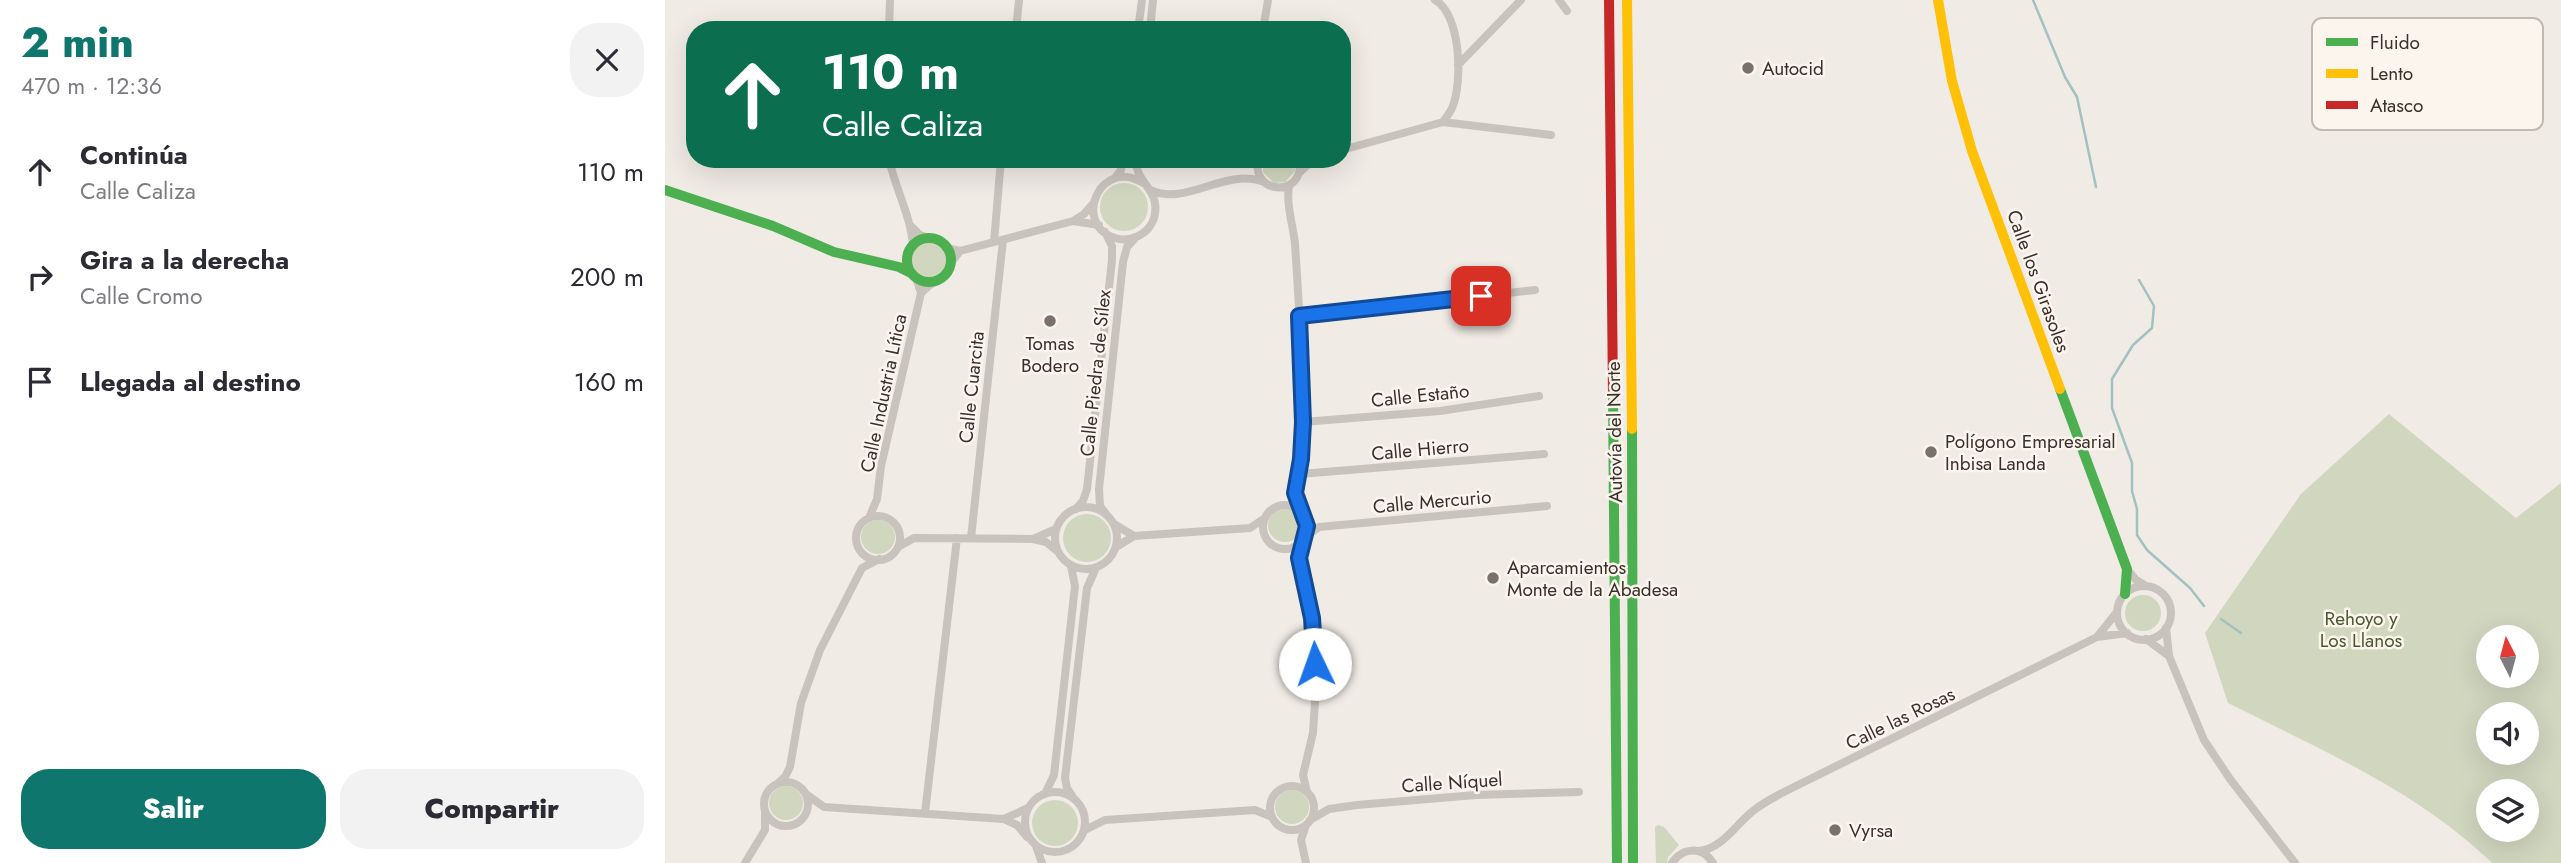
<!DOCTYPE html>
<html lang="es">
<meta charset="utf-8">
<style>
body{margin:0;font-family:Jost,sans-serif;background:#f2f2f3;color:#2b2b33;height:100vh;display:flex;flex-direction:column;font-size:26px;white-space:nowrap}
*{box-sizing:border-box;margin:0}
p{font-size:23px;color:#7c7c81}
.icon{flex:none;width:38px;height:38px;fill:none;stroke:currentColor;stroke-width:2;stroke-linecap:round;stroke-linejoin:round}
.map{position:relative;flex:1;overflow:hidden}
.sheet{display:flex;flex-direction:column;background:#fff;width:665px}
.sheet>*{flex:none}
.guide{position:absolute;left:21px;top:21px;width:665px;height:147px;border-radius:28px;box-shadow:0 7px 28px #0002;background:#0b6e4f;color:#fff;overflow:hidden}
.needle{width:46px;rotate:354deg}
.tools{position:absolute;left:1811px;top:625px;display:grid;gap:14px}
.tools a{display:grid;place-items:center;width:63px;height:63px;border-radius:50%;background:#fff;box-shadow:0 7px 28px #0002;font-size:35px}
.pin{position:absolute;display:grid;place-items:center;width:60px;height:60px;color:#fff;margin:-30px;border-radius:14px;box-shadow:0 4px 10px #0006}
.me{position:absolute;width:77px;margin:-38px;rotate:357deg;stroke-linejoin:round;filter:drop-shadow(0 0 5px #0008)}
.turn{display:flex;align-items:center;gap:24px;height:147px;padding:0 21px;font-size:32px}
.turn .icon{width:91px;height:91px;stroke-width:2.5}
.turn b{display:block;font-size:49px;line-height:60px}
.round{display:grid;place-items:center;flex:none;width:74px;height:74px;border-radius:28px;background:#f2f2f3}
.overview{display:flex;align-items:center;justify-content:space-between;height:119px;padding:0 21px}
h1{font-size:42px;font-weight:800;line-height:52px;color:#0f766e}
.cta{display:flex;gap:14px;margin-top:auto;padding:14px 21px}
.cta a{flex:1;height:80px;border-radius:28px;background:#0f766e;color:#fff;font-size:28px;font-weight:800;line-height:80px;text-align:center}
.cta a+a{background:#f2f2f3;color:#2b2b33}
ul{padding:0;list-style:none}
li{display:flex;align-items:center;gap:21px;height:105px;padding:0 21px}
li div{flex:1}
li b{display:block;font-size:26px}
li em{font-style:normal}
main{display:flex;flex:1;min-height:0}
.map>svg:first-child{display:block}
</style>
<main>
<section class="sheet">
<div class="overview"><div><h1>2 min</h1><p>470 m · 12:36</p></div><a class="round"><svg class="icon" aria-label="close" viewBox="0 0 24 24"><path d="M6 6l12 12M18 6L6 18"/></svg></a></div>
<ul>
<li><svg class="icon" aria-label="ahead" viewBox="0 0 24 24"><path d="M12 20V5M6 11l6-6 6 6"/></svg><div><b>Continúa</b><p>Calle Caliza</p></div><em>110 m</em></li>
<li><svg class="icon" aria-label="right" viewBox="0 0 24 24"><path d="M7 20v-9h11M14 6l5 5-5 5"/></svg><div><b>Gira a la derecha</b><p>Calle Cromo</p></div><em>200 m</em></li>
<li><svg class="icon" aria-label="arrive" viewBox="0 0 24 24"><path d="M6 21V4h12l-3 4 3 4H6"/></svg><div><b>Llegada al destino</b></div><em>160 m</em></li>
</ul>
<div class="cta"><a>Salir</a><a>Compartir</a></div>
</section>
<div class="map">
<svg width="1896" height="863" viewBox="0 0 1896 863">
<rect width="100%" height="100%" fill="#f0ebe5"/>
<path fill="#d1d6bf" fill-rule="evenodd" d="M598 159H629L630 171 620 182 609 183 598 172Z
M435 207a24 24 0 1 1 48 0a24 24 0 1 1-48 0Z
M247 260a17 17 0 1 1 34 0a17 17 0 1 1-34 0Z
M1724 414 1851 518 1896 483V863H1827C1753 791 1654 749 1563 703L1540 633 1636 494ZM1824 637H1862V676H1824ZM1824 714H1862V752H1824ZM1824 791H1862V830H1824Z
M603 525a17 17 0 1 1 34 0a17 17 0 1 1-34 0Z
M398 538a24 24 0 1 1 48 0a24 24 0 1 1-48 0Z
M196 537a17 17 0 1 1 34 0a17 17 0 1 1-34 0Z
M1460 613a18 18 0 1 1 36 0a18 18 0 1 1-36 0Z
M104 803a17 17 0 1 1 34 0a17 17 0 1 1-34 0Z
M610 807a17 17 0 1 1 34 0a17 17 0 1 1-34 0Z
M367 823a23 23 0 1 1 46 0a23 23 0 1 1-46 0Z
M993 825 999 827 1014 845 1003 857 1002 863H991L990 827Z"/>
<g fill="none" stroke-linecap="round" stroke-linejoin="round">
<path stroke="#a1c2c1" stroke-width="2.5" d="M1368 0 1400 77 1412 97 1431 187
M1474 280 1489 306 1487 328 1468 345 1447 379V408L1467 463V491L1472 509V535L1482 550 1525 588 1539 606
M1556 619 1576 633"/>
<path stroke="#c9c3be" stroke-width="8" d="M770 0C796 14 798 83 787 108 785 113 781 117 778 122
M894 0 902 11
M224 30 225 0
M351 30 354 0
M473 30 477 0
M485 30 488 0
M598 30 603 0
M793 65 856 0
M677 150 778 122 886 135
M224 159C230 188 246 216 248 246
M470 159C471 182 494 190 490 213 489 224 481 233 471 237 464 240 457 240 450 238 406 224 436 156 478 183
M593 159C586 197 642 197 634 159
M635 172 649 159
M450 178 456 170 458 159
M624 185C621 206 628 224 630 244 634 303 638 363 638 422 639 449 626 489 636 512
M485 190C522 207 560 167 599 182
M408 221 434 225
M246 226 255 235 267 239
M329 242 336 159
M281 248 295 251 408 221 419 214 428 204
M285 264 295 251
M256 293 269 281
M634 316 870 290
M638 422 775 411 874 396
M635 474 879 454
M598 527a22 22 0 1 1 44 0a22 22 0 1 1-44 0Z
M390 538a31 31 0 1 1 62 0a31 31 0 1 1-62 0Z
M411 509 418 501 422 489 447 260V246L440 232
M441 514 435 506 434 489 458 262 462 247 471 237
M191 538a22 22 0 1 1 44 0a22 22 0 1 1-44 0Z
M204 518 212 499 216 466 256 293 251 278
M449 524 469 536
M640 537 654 527 882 506
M306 538 338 240
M368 539 391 529
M636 542 634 558 647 618 651 686 648 733 638 775 642 792
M233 547 249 538 368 539 381 542 392 551
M451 547 469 536 585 528 600 518
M1462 569 1471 580 1481 586
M1452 613a27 27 0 1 1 54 0a27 27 0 1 1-54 0Z
M1501 628 1504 656 1539 740 1565 779 1630 863
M1432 637 1452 612
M1481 639 1504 656
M99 804a22 22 0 1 1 44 0a22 22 0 1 1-44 0Z
M112 784 120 777 125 767 136 703 155 650 197 568 214 559
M605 808a22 22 0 1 1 44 0a22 22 0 1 1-44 0Z
M360 822a30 30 0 1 1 60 0a30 30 0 1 1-60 0Z
M141 794 159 807 339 819 352 825 362 837
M380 794 389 775 410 586 406 566
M409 799 402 788 400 778 422 588 431 568
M260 813 292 538
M339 819 363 808
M645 820 664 809 692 805 811 795 914 792
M641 825 636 840 641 863
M420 830 440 820 590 810 607 817
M371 846 377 863
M1034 851C1057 849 1071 824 1088 811 1099 802 1111 796 1123 790L1432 637 1462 633
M80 863 100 830V812
M1007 863C1018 847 1037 846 1048 863"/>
<path stroke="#4caf50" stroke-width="10" d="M0 190 108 226 169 252 234 267 246 273
M242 260a22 22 0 1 1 44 0a22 22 0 1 1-44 0Z
M1395 389 1462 569 1460 594
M948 395 952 863
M967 429 968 863"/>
<path stroke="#ffc107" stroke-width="10" d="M962 0 967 429
M1273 0 1287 81 1307 151 1395 389"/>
<path stroke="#c62828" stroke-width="10" d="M944 0 948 395"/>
</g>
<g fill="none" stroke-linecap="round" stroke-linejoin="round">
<defs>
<path id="route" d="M650 664 647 618 634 558 642 526 630 493 636 459 638 422 634 316 816 296"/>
</defs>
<use href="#route" stroke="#114b97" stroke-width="18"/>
<use href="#route" stroke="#1a73e8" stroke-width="12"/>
</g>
<g fill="#7a716c" stroke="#fbf5ee" stroke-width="2.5">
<circle cx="1083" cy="68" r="7"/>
<circle cx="385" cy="321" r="7"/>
<circle cx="1266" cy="452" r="7"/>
<circle cx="828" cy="578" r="7"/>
<circle cx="1170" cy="830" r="7"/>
</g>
<g text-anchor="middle" stroke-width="5" stroke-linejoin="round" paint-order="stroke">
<g font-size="19" fill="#3b302b" stroke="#fbf5ee" text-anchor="start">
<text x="1097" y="75">Autocid</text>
<text x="385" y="350" text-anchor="middle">Tomas<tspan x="385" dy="22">Bodero</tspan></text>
<text x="1280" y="448">Polígono Empresarial<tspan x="1280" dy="22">Inbisa Landa</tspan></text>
<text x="842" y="574">Aparcamientos<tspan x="842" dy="22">Monte de la Abadesa</tspan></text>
<text x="1184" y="837">Vyrsa</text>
</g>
<g font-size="19" fill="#3b302b" stroke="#fbf5ee">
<text transform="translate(1374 281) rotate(70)" y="7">Calle los Girasoles</text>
<text transform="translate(430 373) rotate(-84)" y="7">Calle Piedra de Sílex</text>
<text transform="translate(306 387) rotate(-84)" y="7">Calle Cuarcita</text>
<text transform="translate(218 393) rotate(-78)" y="7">Calle Industria Lítica</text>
<text transform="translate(755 395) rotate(-6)" y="7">Calle Estaño</text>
<text transform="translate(949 432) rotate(-91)" y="7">Autovía del Norte</text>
<text transform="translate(755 449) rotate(-5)" y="7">Calle Hierro</text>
<text transform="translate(767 501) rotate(-5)" y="7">Calle Mercurio</text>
<text transform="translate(1235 718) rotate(-26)" y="7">Calle las Rosas</text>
<text transform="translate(787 782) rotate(-4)" y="7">Calle Níquel</text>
</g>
<g font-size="19" fill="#4a5a2e" stroke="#fbf5ee">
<text x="1696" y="625">Rehoyo y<tspan x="1696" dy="22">Los Llanos</tspan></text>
</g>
</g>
<rect x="1647" y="18" width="231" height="112" rx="10" fill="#fbf5ee" stroke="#c1bab4" stroke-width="2"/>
<rect x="1661" y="38" width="32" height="8" fill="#4caf50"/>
<rect x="1661" y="69" width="32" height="9" fill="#ffc107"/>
<rect x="1661" y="101" width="32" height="8" fill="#c62828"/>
<g font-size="19" fill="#3b302b">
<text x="1705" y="49">Fluido</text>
<text x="1705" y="80">Lento</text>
<text x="1705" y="112">Atasco</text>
</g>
</svg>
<div class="tools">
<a><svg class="needle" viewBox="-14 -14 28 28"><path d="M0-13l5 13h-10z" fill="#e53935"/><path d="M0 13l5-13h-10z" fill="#7c7c81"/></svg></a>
<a><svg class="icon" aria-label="sound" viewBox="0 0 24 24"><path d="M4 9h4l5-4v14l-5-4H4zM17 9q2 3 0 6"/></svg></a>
<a><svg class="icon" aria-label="layers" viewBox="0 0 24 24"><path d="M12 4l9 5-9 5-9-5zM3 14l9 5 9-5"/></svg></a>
</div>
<div class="pin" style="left:816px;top:296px;background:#d93025"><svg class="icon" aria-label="arrive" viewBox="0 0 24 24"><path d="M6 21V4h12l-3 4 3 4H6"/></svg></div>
<svg class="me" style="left:650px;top:664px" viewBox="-20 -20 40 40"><circle r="19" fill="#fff"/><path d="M0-13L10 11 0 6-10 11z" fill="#1a73e8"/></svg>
<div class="guide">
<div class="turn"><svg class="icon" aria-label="ahead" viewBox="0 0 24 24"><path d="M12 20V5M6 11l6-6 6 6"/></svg><div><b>110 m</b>Calle Caliza</div></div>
</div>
</div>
</main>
